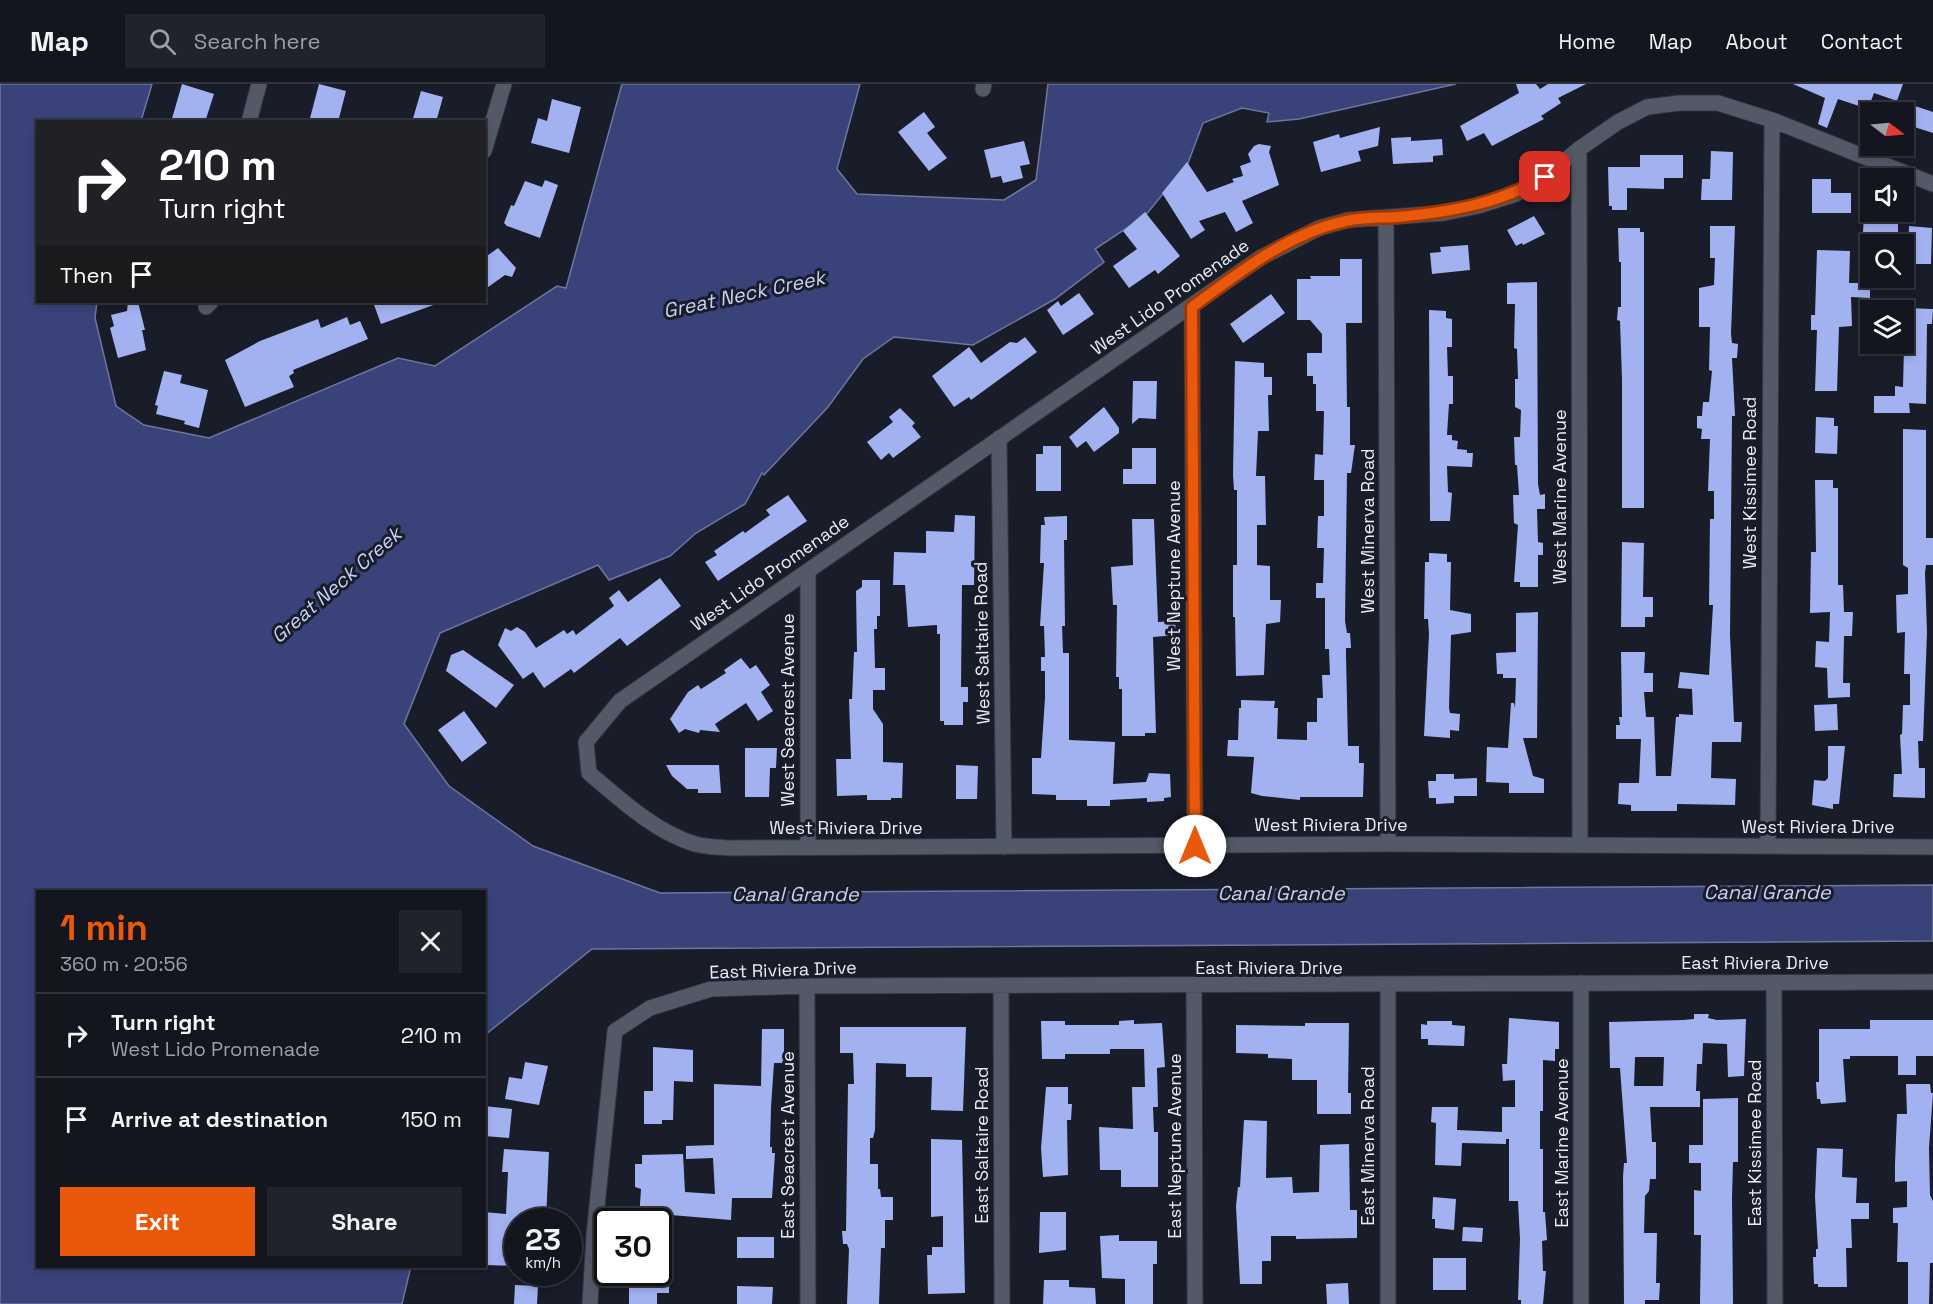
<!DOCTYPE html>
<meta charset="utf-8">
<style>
body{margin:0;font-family:"Space Grotesk",sans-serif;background:#20222c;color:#f1f3f6;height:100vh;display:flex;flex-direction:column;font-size:22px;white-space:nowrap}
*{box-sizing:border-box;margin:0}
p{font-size:20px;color:#9d9fa4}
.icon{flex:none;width:33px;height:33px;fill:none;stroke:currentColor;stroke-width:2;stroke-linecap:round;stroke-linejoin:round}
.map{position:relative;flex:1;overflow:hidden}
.drawer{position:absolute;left:36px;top:806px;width:450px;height:378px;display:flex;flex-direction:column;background:#13151f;border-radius:0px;box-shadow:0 3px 9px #0003,0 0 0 2px #32343d}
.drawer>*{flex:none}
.guide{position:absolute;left:36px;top:36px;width:450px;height:183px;border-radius:0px;box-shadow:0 3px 9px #0003,0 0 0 2px #32343d;background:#202124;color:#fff;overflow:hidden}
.needle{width:39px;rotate:106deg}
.buttons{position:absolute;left:1860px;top:18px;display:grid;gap:12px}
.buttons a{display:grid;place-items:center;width:54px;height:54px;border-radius:0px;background:#13151f;box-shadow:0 3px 9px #0003,0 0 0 2px #32343d;font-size:30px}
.speed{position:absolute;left:504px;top:1124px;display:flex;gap:12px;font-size:30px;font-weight:700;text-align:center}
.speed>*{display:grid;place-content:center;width:78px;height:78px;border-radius:50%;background:#13151f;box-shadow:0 3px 9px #0003,0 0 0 2px #32343d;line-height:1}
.speed small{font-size:15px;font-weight:400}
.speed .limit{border:3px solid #111;border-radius:9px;background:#fff;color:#111}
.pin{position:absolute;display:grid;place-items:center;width:51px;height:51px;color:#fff;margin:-26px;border-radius:12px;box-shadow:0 3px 9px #0006}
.me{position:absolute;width:66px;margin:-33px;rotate:0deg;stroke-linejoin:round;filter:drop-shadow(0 0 4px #0008)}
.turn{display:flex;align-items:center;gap:21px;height:126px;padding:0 24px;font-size:27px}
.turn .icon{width:78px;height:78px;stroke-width:2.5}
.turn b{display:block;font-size:42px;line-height:51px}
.then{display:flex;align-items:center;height:57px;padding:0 24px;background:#0003;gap:12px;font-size:22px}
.round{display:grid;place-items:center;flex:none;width:63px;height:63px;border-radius:0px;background:#20222c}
.summary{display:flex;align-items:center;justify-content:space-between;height:102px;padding:0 24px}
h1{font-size:36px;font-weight:700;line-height:45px;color:#ea580c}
.primary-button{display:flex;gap:12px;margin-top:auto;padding:12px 24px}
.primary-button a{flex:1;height:69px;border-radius:0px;background:#ea580c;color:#fff;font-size:24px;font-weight:700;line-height:69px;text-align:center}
.primary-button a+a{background:#20222c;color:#f1f3f6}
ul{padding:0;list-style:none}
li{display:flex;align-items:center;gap:18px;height:84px;padding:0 24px;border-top:2px solid #32343d}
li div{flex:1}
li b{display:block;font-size:22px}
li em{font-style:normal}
header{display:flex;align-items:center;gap:36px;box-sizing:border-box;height:84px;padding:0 30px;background:#13151f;border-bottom:2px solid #32343d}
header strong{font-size:28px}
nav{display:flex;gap:33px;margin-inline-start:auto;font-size:21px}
.search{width:420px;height:54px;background:#20222c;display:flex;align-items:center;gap:15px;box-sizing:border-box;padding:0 21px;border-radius:0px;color:#9d9fa4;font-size:22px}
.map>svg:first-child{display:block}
</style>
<header>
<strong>Map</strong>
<div class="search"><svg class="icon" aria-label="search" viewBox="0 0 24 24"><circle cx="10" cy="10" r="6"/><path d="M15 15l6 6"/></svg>Search here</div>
<nav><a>Home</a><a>Map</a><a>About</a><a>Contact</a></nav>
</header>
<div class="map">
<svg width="1933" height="1220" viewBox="0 0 1933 1220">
<rect width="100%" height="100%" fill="#191c29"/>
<path fill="#39437a" stroke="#6e769f" stroke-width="1.5" d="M0 0H152L141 37 38 38V218H97L95 234 116 322 144 341 209 354 398 274 435 282 557 202 566 204 622 0H860L837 85 857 110 1004 116 1036 96 1048 0H1456L1299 35 1267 38 1269 29 1242 24 1203 39 1188 79 1145 132 1095 165 1104 178 1055 215 973 261 894 253 863 275 828 323 764 391 762 389 745 420 696 449 670 472 609 496 598 481 440 549 404 640 449 702 533 762 660 809 1933 801V857L592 865 485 951 484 807H38V1182H411L402 1220H0Z"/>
<path fill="#a2b2f1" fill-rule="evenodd" d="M182 0 214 10 205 38H171Z
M319 0 346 7 338 38H309Z
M1516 0H1536L1540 5 1548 0H1586L1558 14 1561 19 1541 32 1544 35 1492 62 1484 49 1467 57 1460 42 1519 9Z
M1793 0H1903L1897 17 1874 9 1868 25 1838 15 1827 44 1818 40 1825 14Z
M421 7 443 13 436 38H412Z
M552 15 581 23 569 69 531 59 538 34 547 37Z
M1912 21 1933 28V49L1905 40Z
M924 28 935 43 927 49 947 74 929 87 898 48Z
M1380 43 1378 62 1358 67 1361 77 1321 88 1313 58 1339 50 1340 54Z
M1411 53V57L1442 55 1443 71 1433 72V78L1393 80 1391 54Z
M1024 57 1030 80 1020 82 1023 94 1003 99 1001 92 991 94 984 66Z
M1259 60 1271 62 1269 68 1279 101 1242 117 1253 139 1236 148 1225 128 1199 137 1205 146 1191 155 1162 109 1187 78 1207 108 1234 98 1232 95 1243 92 1240 82 1251 78 1248 70 1254 62Z
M1711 67 1733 68 1732 116H1701L1702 95H1710Z
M1640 71H1683V94H1664V105L1627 104V126H1612V122H1609L1608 83H1640Z
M1812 95H1831V109H1851V129H1812Z
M545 96 558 101 540 154 507 142 504 139 511 121 514 122 525 97 542 103Z
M1145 128 1180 172 1158 190 1155 186 1129 204 1113 182 1137 165 1123 147Z
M1864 128H1898V150L1863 149Z
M1534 132 1545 150 1523 161 1522 159 1516 162 1507 146Z
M1710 142H1735L1731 250 1732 259 1738 260 1737 274H1732L1735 332H1732L1730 551 1734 638H1742L1741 658H1712L1711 694 1736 695 1735 721 1677 720V727H1631V721L1618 720 1619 699H1639L1641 655H1616V641H1620L1619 633H1622L1621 568H1645L1644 589H1653V608H1644L1646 633H1654L1656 692H1671L1676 633H1679V630L1693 631 1692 605 1678 604 1680 588 1709 591 1713 521H1709L1710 435H1714V407H1708L1710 355H1701L1702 345 1697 344V332H1702L1703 318H1709L1712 287 1709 286 1710 243H1699V204L1714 201 1715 174H1710Z
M1909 142 1932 144 1931 180H1914V176L1908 173Z
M1618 144H1640V148H1644V424H1622V295L1620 237 1617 236 1618 223H1621V178H1619Z
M1468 161 1470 186 1432 190 1430 169 1441 168 1440 163Z
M498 164 516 184 512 193 505 191 484 206V174Z
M1817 166 1850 167 1849 199H1870V214L1851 213 1852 242 1839 243 1837 307H1815L1817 246H1811V231H1815Z
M1340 175H1362V239H1346L1347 323H1350V361H1355L1351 389H1347L1345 537 1347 549H1350L1351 564H1346V572L1348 662H1359V679H1364L1363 713H1300V716L1262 712 1251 709 1254 673 1227 672 1228 656H1238L1239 624H1241V616L1275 617 1274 624H1278L1277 655 1307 656V638H1317V614H1323L1322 591H1330L1329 565H1325V514H1316V499H1323L1324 464H1317L1318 432H1324V396H1314L1315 370 1323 371 1324 327H1316V300H1313V292H1307V269H1322V250L1310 236H1297V195H1311L1310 192H1340Z
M1537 198 1538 400 1540 411 1545 410V425H1537L1538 458 1543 459V471H1538V503H1520V498H1514L1518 441 1514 439 1513 411H1519L1517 381H1515L1514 353H1520L1521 326 1515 323V295H1518L1517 265 1514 264 1515 220H1507V199Z
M1079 209 1094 230 1063 251 1047 226 1058 217 1061 222Z
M1271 210 1285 229 1243 259 1230 240Z
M128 218H138L145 246H142L146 266 118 274 110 244 114 242 111 231 127 227Z
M373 218H438L439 219 381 240Z
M1905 224 1933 225 1932 240H1927L1926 320 1909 319 1910 329H1874V312H1895V302L1903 303Z
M1429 226 1446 227V234L1452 235V263H1447L1448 292H1453V320H1449L1447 351H1452V356L1458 357 1457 365 1467 366V369H1473L1472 383 1447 382 1448 408 1452 409 1450 437H1430Z
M347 233 350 241 360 237 368 255 293 286 294 289 289 292 294 303 245 323 225 276 260 257 318 235 321 244Z
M1025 253 1037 268 971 316 969 313 954 323 932 292 969 263 981 279 1010 258 1017 259Z
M1235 277 1264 279V293H1272V311H1268L1269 347H1258L1256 392H1265L1266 441H1257V481L1270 482V516H1281L1280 538 1266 540 1264 591 1236 592 1235 533H1233V481H1237V406H1234L1233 391Z
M164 287 182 291 180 299 208 306 199 344 184 340 185 337 156 330 158 322 155 321Z
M1133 297H1157L1156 335 1139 334 1132 340Z
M1104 323 1119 344V349L1094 368 1086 357 1077 364 1069 353Z
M900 324 915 339 912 342 921 353 893 374 889 369 881 376 867 358 893 338 889 333Z
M1816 333 1834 334V342H1838L1837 370 1815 369Z
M1903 345 1926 346V454H1933V481H1926L1925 489 1927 548 1923 657H1918L1919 684H1925V714L1893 713 1894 690H1902L1900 651 1902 650 1903 621H1910V590H1904L1905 548 1897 549 1896 511 1908 510V484L1903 481Z
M1043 362H1061V407H1036V370H1043Z
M1132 364H1156V400H1123V385H1132Z
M1815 396H1833V404H1838V501H1843L1844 528H1853L1852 552H1844L1843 599H1850V613L1828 614 1827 584 1815 583 1816 557 1829 558 1830 528 1810 529 1811 468H1816Z
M788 411 807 437 718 497 705 478 717 471 714 467 743 447 745 449 770 431 766 426Z
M955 431 975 432 974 501H962L961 603H968V618H963V641H944V637H940V550H937V541L908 543 905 501H893L894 468 926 469V447L954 448Z
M1067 432V456H1064L1065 542H1062L1063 569H1069V656L1115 658 1113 700 1146 698 1149 689 1170 690 1171 713 1164 714V717L1147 718V714L1110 716V722H1087V716H1056V711L1032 710V674H1041L1045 614V587H1041V573H1045L1044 542H1040L1044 479H1040L1041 441H1045L1044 433Z
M1132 435H1154L1158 538 1175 537 1176 551 1153 553 1156 649H1145V652H1122V605H1119V593H1116L1117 521H1113L1111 483 1133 481Z
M1622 458 1644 459 1643 513H1653V533H1645V543H1621Z
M1429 469 1447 470V478H1451L1450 526 1471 530V548L1451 551 1449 624 1450 629 1460 630 1459 647 1450 646V654L1424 652 1429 550 1428 535H1424L1425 478H1429Z
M660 494 681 522 627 562 620 554 574 589 571 585 544 604 533 588 523 595 498 561 505 544 511 547 517 543 525 548 536 564 564 546 567 550 573 546 576 551 614 522 609 514 619 506 628 518Z
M862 496H880V532H877V545H874L875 584H885V606H873V625L883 640V678L903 679 902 714H891V716H867V711L837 712 836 675H851L849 615H852L854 568H857L856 507 862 503Z
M1538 528 1537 654H1523L1533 692 1544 695V709H1509V699L1486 698 1487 663 1508 664 1511 619H1514L1515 624 1516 594H1503V590H1497L1496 569 1516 568V529Z
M463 566 514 601 496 624 446 587 451 571Z
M741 574 750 585 756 581 770 601 761 608 773 627 758 637 746 619 715 640 720 648 700 646 699 649 685 645 679 649 670 635 688 608 698 601 701 605 726 589 724 586Z
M1837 620 1838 646 1815 647 1814 621Z
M464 627 487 659 462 678 438 646Z
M1828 662H1845L1839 720H1833V725L1812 721 1814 696 1825 697 1828 694Z
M745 664H777L776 684H770L769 713H745Z
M666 681H719L721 709H698V705H687L672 692Z
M956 681 978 682 977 715H956Z
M1436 690H1454V695L1477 694V712H1454V719L1436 720V714H1429L1428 697H1436Z
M1694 930H1709L1708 934 1717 936 1746 935 1744 992 1728 993 1727 960 1703 959 1702 980H1697L1696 1007H1700V1023H1650L1652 1058H1656V1095H1650L1649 1107 1645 1112 1644 1149H1657L1656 1199H1660L1659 1216H1645V1220H1624L1623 1093 1624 1079H1627L1620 984H1610L1609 938 1683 936 1694 935ZM1635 973H1664L1663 1002H1634Z
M1509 934 1559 938V965H1555V977L1543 976V1027H1540V1065H1543V1128H1545L1547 1156 1542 1157 1543 1187H1546L1543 1220H1521V1216H1518L1520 1155 1518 1117H1509V1055H1506V1060L1462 1059 1461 1082 1435 1081 1436 1039 1431 1038 1432 1023H1458L1457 1046 1502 1048V1023H1515V996L1503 997 1502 980H1507Z
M1134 936V940L1162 939 1165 983 1157 984 1158 1023H1153L1154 1048H1158V1103H1121V1086H1100L1099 1043 1133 1045 1132 1003H1145L1144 965H1110V970H1065V975H1042L1041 937H1065V941H1119V937Z
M1870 936H1933V972H1916V991H1898V972H1850V975H1843L1846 1018 1821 1020 1820 1015H1817L1816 998H1819V945H1870Z
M1427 937H1452V941L1465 942 1464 962 1428 961V955H1421V940L1427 941Z
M1305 939H1349L1348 1009H1351V1030H1317V996H1292V975L1268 974V970L1236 969V941L1305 942Z
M840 943H966L963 1027 931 1026 932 993H906V980L876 979 875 1046 873 1054H870V1080H878V1105H880L881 1113H893V1136H885V1164H881L879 1220H847L849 1165 847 1160H843L842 1147H846L848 1000H854L853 969H840Z
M762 945H784V979H774L771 1023 770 1063H772V1069H775L772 1114H732L731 1136 671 1131 672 1177H658V1137L639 1135 641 1105 635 1103V1080H642V1071L683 1070 685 1108 715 1110 713 1074 686 1075V1062L714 1061V1000L761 1002Z
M653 963 693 966V998L674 997 673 1036H662V1040H644V1007H653Z
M525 978 548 982 539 1021 505 1015 509 993 522 995Z
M1906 1000H1930L1931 1009H1933L1929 1064 1930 1111 1933 1117V1179H1930L1929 1220H1908V1178H1897L1898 1139H1893V1124L1907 1123V1097L1895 1098V1080L1897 1030H1907Z
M1046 1003H1068V1020H1072L1071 1036H1067L1068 1091 1043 1093 1041 1064Z
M1738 1014V1078H1733L1732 1113 1733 1220H1700L1701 1151H1694V1106L1701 1107V1079H1689V1061H1703V1015Z
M484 1022 512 1025 509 1054 484 1052Z
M1244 1036 1267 1037 1266 1094 1292 1093 1293 1109 1319 1108 1320 1061 1349 1060 1350 1126H1357V1154L1296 1155V1152H1271V1177H1262V1200H1240L1236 1122 1238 1103H1240Z
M931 1055 962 1056 965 1209 928 1210 927 1171H932V1163H943V1132L931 1133Z
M1817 1064 1843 1065 1842 1093 1857 1094 1856 1119H1869V1135H1851L1852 1164H1846L1847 1203H1818V1200H1814L1813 1173H1816V1165H1818L1815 1113Z
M504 1065 549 1068 546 1137H518V1182L484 1181V1128L506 1130 508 1088H502Z
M1433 1113 1456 1115 1454 1146 1435 1144V1135H1432Z
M1040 1128H1066V1166L1039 1169Z
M1463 1143 1483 1144 1482 1158 1462 1157Z
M1119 1151V1157H1157V1180H1153V1220H1125V1195L1102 1194 1100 1152Z
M737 1153H774V1174H737Z
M1433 1174H1466V1206H1433Z
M629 1189 669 1190V1209H657V1220H629Z
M1044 1196H1069V1203L1095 1204 1096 1220H1043Z
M1348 1199 1349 1220H1327L1326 1200Z
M515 1201 538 1202 537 1220H514Z
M737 1202 773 1203 772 1220H737Z"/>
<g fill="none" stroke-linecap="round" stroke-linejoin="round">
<defs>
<path id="minor" d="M983 5 984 0
M249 38 259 0
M1579 65 1580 761
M484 67 504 0
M1933 100 1772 36 1718 19H1680L1647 23 1618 38 1579 65 1545 93 1516 110 1478 122 1444 129 1348 136 1319 144 1260 174 620 617 586 658 589 689C621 716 655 748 695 760 706 763 718 763 728 764L1388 760 1933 763
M1386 134 1388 760
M206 223 211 218
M1192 223 1195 762
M999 354 1004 763
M808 488V763
M1768 762 1772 36
M1581 899V1220
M1774 899 1775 1220
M807 902 808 1220
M1001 903 1002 1220
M1194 903 1195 1220
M1388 903V1220
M590 1220 594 1151 615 947 650 924 711 905 807 902C1183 903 1558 900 1933 898"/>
</defs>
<use href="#minor" stroke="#33353f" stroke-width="17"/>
<use href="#minor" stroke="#545968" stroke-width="15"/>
</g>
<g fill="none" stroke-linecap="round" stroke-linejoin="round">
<defs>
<path id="route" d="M1195 762 1192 223C1239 189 1288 149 1346 137 1363 133 1380 134 1397 133 1451 128 1498 120 1545 93"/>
</defs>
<use href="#route" stroke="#983908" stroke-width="15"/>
<use href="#route" stroke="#ea580c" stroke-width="10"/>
</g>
<g text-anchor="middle" stroke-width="6" stroke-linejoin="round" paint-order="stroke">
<g font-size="18" fill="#e9ecf5" stroke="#191c29">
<text transform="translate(1170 213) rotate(-35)" y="6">West Lido Promenade</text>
<text transform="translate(1750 399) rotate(-90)" y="6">West Kissimee Road</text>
<text transform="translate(1560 413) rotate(-90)" y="6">West Marine Avenue</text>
<text transform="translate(1368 447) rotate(-90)" y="6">West Minerva Road</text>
<text transform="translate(770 489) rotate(-35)" y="6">West Lido Promenade</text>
<text transform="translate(1174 492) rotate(-90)" y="6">West Neptune Avenue</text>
<text transform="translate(982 559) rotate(-91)" y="6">West Saltaire Road</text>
<text transform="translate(788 626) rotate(-90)" y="6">West Seacrest Avenue</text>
<text x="1331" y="747">West Riviera Drive</text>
<text x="1818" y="749">West Riviera Drive</text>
<text x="846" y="750">West Riviera Drive</text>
<text x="1755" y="885">East Riviera Drive</text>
<text x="1269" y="890">East Riviera Drive</text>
<text transform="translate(783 886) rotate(-2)" y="6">East Riviera Drive</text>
<text transform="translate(1562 1059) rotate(-90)" y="6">East Marine Avenue</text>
<text transform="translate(1755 1059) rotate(-90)" y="6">East Kissimee Road</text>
<text transform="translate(788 1061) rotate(-90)" y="6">East Seacrest Avenue</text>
<text transform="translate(982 1061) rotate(-90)" y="6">East Saltaire Road</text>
<text transform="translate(1175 1062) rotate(-90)" y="6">East Neptune Avenue</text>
<text transform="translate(1368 1062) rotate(-90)" y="6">East Minerva Road</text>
</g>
<g font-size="20" font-style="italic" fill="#c7d1f3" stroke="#191c29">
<text transform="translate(744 210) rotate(-12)" y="7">Great Neck Creek</text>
<text transform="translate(336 501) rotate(-41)" y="7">Great Neck Creek</text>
<text x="1767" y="815">Canal Grande</text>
<text x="1281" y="816">Canal Grande</text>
<text x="795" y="817">Canal Grande</text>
</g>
</g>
</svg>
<div class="buttons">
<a><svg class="needle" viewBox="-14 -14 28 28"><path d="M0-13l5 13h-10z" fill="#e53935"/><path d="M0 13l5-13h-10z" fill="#9d9fa4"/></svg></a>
<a><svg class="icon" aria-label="sound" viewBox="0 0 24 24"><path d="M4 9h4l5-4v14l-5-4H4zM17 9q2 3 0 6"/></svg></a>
<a><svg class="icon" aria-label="search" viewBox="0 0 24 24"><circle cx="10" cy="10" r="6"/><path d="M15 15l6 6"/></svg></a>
<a><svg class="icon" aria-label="layers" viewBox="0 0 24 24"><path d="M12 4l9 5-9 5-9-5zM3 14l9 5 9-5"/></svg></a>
</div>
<div class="speed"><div>23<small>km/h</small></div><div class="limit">30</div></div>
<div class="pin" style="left:1545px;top:93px;background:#d93025"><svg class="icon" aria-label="arrive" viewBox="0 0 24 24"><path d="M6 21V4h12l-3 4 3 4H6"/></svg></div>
<svg class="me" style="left:1195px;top:762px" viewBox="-20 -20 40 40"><circle r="19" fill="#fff"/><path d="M0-13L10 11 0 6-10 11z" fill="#ea580c"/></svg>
<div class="guide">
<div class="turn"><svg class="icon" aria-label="right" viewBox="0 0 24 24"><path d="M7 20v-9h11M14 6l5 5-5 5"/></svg><div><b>210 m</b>Turn right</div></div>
<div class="then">Then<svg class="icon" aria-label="arrive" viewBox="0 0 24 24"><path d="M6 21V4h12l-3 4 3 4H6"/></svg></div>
</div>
<section class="drawer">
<div class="summary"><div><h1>1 min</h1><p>360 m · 20:56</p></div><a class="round"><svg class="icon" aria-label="close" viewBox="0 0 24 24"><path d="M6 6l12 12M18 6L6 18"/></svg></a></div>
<ul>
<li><svg class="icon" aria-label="right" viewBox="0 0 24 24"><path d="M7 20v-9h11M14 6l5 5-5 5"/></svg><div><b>Turn right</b><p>West Lido Promenade</p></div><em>210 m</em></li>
<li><svg class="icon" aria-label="arrive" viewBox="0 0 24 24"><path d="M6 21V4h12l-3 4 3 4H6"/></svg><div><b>Arrive at destination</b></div><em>150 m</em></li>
</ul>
<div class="primary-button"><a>Exit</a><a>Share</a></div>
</section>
</div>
